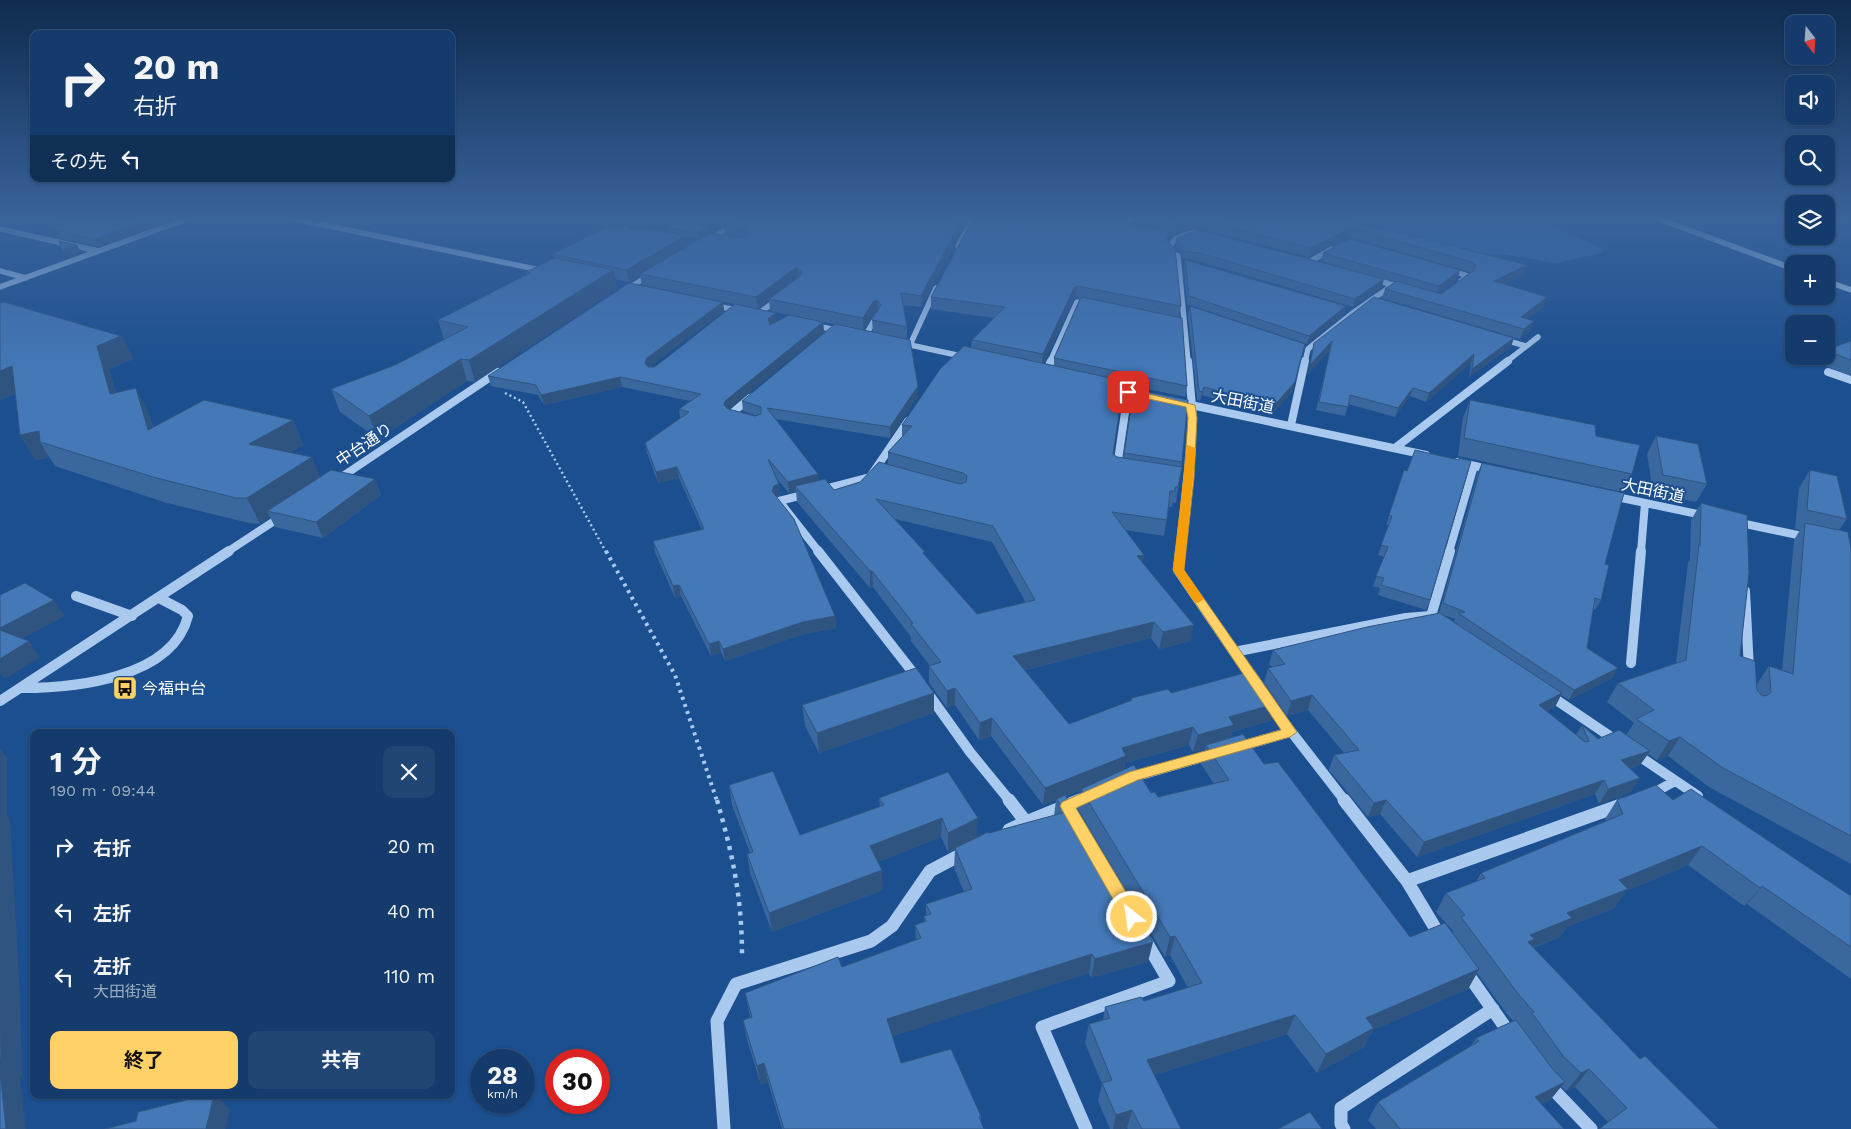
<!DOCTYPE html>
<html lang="ja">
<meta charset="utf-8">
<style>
body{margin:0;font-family:"Work Sans","Noto Sans JP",sans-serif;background:#214673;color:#f1f3f6;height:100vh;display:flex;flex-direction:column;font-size:19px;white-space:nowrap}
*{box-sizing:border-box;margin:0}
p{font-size:16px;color:#9dadc1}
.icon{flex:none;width:28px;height:28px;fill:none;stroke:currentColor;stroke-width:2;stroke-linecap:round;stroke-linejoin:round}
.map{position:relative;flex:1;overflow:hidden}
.panel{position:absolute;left:30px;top:729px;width:425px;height:370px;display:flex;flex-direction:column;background:#143b6b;border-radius:10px;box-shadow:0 1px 4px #0004,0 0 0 1px #33557e}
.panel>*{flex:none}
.hud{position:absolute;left:30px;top:30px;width:425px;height:152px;border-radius:10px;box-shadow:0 1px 4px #0004,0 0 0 1px #33557e;background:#143b6b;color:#f1f3f6;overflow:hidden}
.needle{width:32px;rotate:163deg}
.buttons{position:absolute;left:1785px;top:15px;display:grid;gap:10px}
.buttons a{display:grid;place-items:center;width:50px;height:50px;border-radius:10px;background:#143b6b;box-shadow:0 1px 4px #0004,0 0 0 1px #33557e;font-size:25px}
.speed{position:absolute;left:470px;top:1049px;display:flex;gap:10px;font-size:25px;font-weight:700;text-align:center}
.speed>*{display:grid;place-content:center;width:65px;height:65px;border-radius:50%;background:#143b6b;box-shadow:0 1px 4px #0004,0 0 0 1px #33557e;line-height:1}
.speed small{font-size:12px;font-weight:400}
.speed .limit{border:8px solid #d22;background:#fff;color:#111}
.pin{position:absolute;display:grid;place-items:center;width:42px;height:42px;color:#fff;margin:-21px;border-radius:10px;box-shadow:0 2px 8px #0006}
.me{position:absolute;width:55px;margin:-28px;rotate:330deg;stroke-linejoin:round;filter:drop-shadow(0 0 4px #0008)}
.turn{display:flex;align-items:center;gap:18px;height:105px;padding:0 20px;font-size:22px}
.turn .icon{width:65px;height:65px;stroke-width:2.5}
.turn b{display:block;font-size:35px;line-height:42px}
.then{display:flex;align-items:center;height:48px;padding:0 20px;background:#0003;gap:10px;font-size:19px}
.round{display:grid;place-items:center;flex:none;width:52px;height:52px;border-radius:10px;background:#214673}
.head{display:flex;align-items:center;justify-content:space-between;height:85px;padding:0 20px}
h1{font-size:30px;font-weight:700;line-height:38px}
.button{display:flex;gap:10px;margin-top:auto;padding:10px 20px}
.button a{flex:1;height:58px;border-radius:10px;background:#ffd166;color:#111;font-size:20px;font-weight:700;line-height:58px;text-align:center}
.button a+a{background:#214673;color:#f1f3f6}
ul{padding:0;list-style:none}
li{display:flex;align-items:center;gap:15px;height:65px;padding:0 20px}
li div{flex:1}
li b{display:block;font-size:19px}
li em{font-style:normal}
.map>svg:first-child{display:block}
</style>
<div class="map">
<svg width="1851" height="1129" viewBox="0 0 1851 1129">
<rect width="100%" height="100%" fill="#1b4f8f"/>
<path fill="#2e69ad" d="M1211 217H1534L1604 249 1602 253 1556 263 1501 254H1475Z"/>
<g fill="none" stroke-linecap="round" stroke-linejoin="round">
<path stroke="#a9c9ee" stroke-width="2.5" stroke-dasharray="2 3" stroke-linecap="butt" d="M505 393 523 402 606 552"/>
<path stroke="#a9c9ee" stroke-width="4" stroke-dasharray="3 4.5" stroke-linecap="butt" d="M606 551 675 675 717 801"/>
<path stroke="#a9c9ee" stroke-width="4.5" stroke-dasharray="4 5.5" stroke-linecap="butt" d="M717 800C733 856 742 898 742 956"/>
<path stroke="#a9c9ee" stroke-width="5.5" d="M286 217 545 271
M1654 217 1794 269
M1116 226 1140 217
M0 229 98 251
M708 240 747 217
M958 246 972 220
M1309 262 1332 249
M1449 270 1468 276 1461 281
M0 271 26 278
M1826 281 1851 290
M0 287 192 217
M625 290 650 275
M712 305 741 311
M758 314 778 299
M812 325 841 331
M865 336 877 316
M1502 339 1526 346
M901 343 966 357
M910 345 936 288
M1050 362 1077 302 1089 304
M1188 362 1178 256 1169 251C1171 237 1183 236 1195 232
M1305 362 1308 349 1354 312 1393 285 1372 279
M1506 362 1538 337"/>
<path stroke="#a9c9ee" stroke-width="8" d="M1046 372 1051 361
M1828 372 1851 380
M1111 388 1144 395
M1177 402 1426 455
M736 415 731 414 750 398
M1291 425 1305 361
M1395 448 1508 361
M1458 462 1492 470
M1117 467 1128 392
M337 480 498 372
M820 490 870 477 908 421
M807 494 779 501 819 552
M1612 496 1707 516
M1736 522 1807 537
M227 552 282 516
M1180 552 1193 418 1188 361
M1449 552 1474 466
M1641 552 1645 503"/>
<path stroke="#a9c9ee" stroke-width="10" d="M818 551 918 679
M1180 551 1178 570 1253 680
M1745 591 1749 670
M76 596 132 616
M1439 621 1431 616 1450 551
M1234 652 1406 618 1430 616
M1631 663 1641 551
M21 688C74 688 172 679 188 616L182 610 159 598
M927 692 970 752 1010 801
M1549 695 1617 741
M0 701 229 551
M1269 703 1345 801
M1238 747 1290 732
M1636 754 1698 796
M1130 778 1213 754
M1650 795 1675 781
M1077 801 1090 796"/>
<path stroke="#a9c9ee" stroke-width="13" d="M1009 800 1026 822 1009 830
M1344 800 1407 881 1440 936
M1026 822 1080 800
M1407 881 1624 804
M1467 973 1510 1034
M1548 1084 1591 1129
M724 1129 717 1021 736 984 871 941 892 926 930 871 964 853
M1086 1129 1042 1027 1169 981 1145 940
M1344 1129 1341 1124V1108L1493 1009"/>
</g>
<path fill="#3a679d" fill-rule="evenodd" d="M0 217 5 225H0Z
M181 217 98 246 59 238 56 230Z
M1133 217 1340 218 1527 265 1524 275 1504 284 1544 306 1527 319 1530 331 1520 339 1382 298 1385 289 1395 282 1321 261 1323 253 1458 278 1438 293 1441 294 1471 273 1469 272 1348 236 1308 257 1198 227 1176 234 1169 233 1167 242 1175 247 1176 241 1382 287 1353 307 1198 261 1183 258 1181 252 1175 249 1181 306 1179 317 1187 386 1186 397 1123 384 1113 454 1117 457 1123 458 1134 389 1182 462 1176 503 1173 502 1172 507H1169L1164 536 1125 530 1142 563 1191 641 1159 649 1151 638 1025 670 1069 724 1131 701V698L1264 683 1268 668 1272 667 1269 664 1273 650 1439 613 1478 472 1482 463 1605 564 1601 600 1595 610 1593 609 1587 648 1612 678 1569 700 1561 695 1555 707 1547 711 1576 735 1582 725 1598 739 1626 735 1634 723 1607 702 1618 683 1676 663 1688 563 1690 560 1691 520 1701 503 1740 656 1757 684 1769 666 1782 670 1794 540 1800 530 1795 529 1799 488 1810 470 1847 519 1839 530 1851 549V864L1709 787 1668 756 1657 760 1648 754 1640 765 1630 769 1640 778 1631 792 1599 804 1595 794 1417 857 1380 814 1368 817 1329 770 1334 755 1344 753 1308 710 1287 716 1278 703 1273 720 1232 732 1230 738 1264 764 1410 937 1452 932 1453 931 1436 912 1446 893 1476 882 1481 873 1606 821 1605 819 1617 800H1673L1851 896V979L1747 904 1744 906 1688 865 1626 891 1614 908 1567 927 1560 937 1533 948 1640 1059 1719 1129 1608 1122 1575 1087 1566 1091 1561 1086 1551 1099 1542 1104 1564 1129H1376L1368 1120 1378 1102 1470 1047 1476 1038 1513 1021 1507 1014 1477 973 1468 989 1373 1030 1364 1047 1317 1073 1287 1034 1154 1075 1181 1129H1128L1127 1128 1123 1129H1110L1098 1101 1102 1084 1085 1043 1089 1024 1103 1020 1105 1007 1144 1001 1188 988 1170 955 1165 957 1078 809 1081 790 1066 796 1148 962 1091 978 1089 973 892 1036 901 1063 981 1116V1122L984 1129H782L768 1082 761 1085 747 1040 743 1020 750 1017 745 993 842 967 916 940 915 925 924 922V916L926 915V904L964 892 954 868 955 849 948 852 941 837 878 862 883 890 772 932 750 873 747 854 750 853 732 805 729 785 800 835 880 807 879 798 948 772 977 837 1054 816 1056 800 1043 805 991 736 979 740 955 705 947 708 929 683V666H930L911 641V637L873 587 870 588 797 502 796 491 789 493 776 478 780 495 776 497 835 616 836 628 804 634 725 661 721 652 711 656 681 596 675 598 655 552 653 541 702 530 679 478 658 483 647 453 645 443 680 418 679 409 690 401 622 387 544 405 538 395 491 386 488 376 723 302 724 311 649 367H654L777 322H823L824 332 729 409 755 416H757L743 411 742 401 918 386V396L890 438 776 419 818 474V480L834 490 860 482 888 464V452L902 437V425L971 348 972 340 994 318 931 309V297L1132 224ZM1076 297 1080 298 1054 358V366L1044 363 1073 300ZM895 519 992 542 1026 603 977 614 925 556ZM1443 615 1455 619 1454 622ZM1189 745 1193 752 1205 749 1201 764 1214 784 1158 797 1151 793 1124 770 1125 763Z
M968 218 921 307 903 305 907 327V339L873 332 872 320 877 311 873 314 863 330 770 311 769 300 758 309 642 285 640 275 629 282 615 279 617 289 475 382 467 381 378 439 340 412 331 389 395 365 444 340 438 320 527 275 526 272 554 258 553 254 630 229 667 232 666 227 709 226 710 233 725 235 724 226ZM686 237 698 240 687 246Z
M1185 260 1346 306 1344 314 1307 344 1187 304 1184 268Z
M0 303 121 336 133 359 109 369 116 393 148 412 153 427 293 420 303 445 289 453 320 477 375 479 381 495 323 538 275 527 270 517 260 524 249 523 167 503 55 466 49 457 36 460 20 435 15 394 0 400Z
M1190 306 1293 391 1271 415 1202 395 1200 401 1197 400 1188 314Z
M1851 341V376L1818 363 1822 356H1826V350Z
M1314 343 1511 347 1469 377 1471 363 1426 402 1410 396 1395 417 1348 404 1345 416 1316 410 1330 350 1308 374Z
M1470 400 1596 436 1632 474 1623 492 1458 456 1463 417Z
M1656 436 1707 484 1696 502 1653 493 1647 454Z
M1459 458 1430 600 1426 610 1378 595 1380 588 1373 586 1384 557 1378 555 1389 525H1386L1404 470 1407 471 1459 460Z
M934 693V713L819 753 805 726 802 705Z"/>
<path fill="#305480" d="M5 217H32L5 225 1 218Z
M158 217H181L98 246 94 239Z
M963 217H970L968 218 921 307V296Z
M1200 219 1198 227 1176 234 1177 226Z
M709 226 710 234 699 240 698 233Z
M1351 228 1348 236 1308 257 1310 248Z
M685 236 687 247 640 274V275L629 282 626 270Z
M77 245 81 252 66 257 62 250Z
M1527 265 1524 275 1491 291 1494 281Z
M798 268 799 280H795L758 309 756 297 794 269Z
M613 270 617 289 475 382 469 360Z
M1460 270 1458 278 1436 294 1439 286Z
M1384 279 1382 287 1353 307 1355 299Z
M1077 286 1076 297 1073 300 1042 367 1043 354 1074 288Z
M1547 297 1544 306 1517 327 1521 317Z
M877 300 878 311 873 314 863 330V318L873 302Z
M723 302 724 311 649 367 645 363 647 358Z
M1346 306 1344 314 1307 344 1309 336Z
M776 313 777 322 769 328 768 319Z
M1534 321 1530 331 1520 339 1524 329Z
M823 322 824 332 726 412 724 405 725 401Z
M121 336 133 359 109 369 123 418 110 394 97 346Z
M1514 338 1511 347 1469 377 1472 369Z
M1332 341 1330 350 1308 374 1310 365Z
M1302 352 1293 391 1271 415 1274 406Z
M1474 354 1471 363 1426 402 1429 393Z
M461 359 467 381 378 439 369 416Z
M12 366 26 390 0 400V371Z
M620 377 622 387 544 405 541 395Z
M918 386V396L890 438V427Z
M1204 387 1202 395 1200 401 1202 392Z
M136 388 148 412 161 455 148 430Z
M1413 388 1410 396 1395 417 1398 408Z
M293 420 303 445 261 469 249 444Z
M39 431 40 442 49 457 36 460 20 435Z
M312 457 323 483 267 511 270 517 260 524 247 498Z
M677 467 679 478 658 483 656 472Z
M818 474 819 485 795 486 796 491 789 493 788 482Z
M375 479 381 495 323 538 316 522Z
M779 484 780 495 775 497 772 491 774 486Z
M1144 555 1141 571 1137 556Z
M870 571H872L873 587 870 588Z
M679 585 681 596 675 598 673 586Z
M54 600 65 616 10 645 0 632V628Z
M835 616 836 628 804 634 725 661 723 649 803 622Z
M1154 622 1151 638 1012 673 1013 656Z
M1194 625 1191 641 1159 649 1163 632Z
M29 641 40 657 5 679 0 673V659Z
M719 641 721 652 711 656 709 644Z
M1618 668 1612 678 1569 700 1574 690Z
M955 688V705L947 708V691Z
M934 693V713L819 753 817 733Z
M1562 693 1555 707 1532 719 1539 705Z
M1312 695 1308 710 1287 716 1291 701Z
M1278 703 1273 720 1232 732 1229 742 1206 745 1205 749 1193 752 1198 735 1229 717Z
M992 718 991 736 979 740 980 723Z
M1193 727 1189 745 1125 763 1123 773 1043 805 1045 788 1122 748Z
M1680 737 1668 756 1657 760 1669 741Z
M0 749 7 757V816L10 820 20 995 22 1077 20 1078 26 1129H6L0 1070Z
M1650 751 1640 765 1612 775 1621 760Z
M1640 778 1631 792 1599 804 1608 789Z
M1604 780 1595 794 1417 857 1424 842Z
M1386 800 1380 814 1368 817 1374 803Z
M942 818 941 837 871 865 870 846Z
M978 818 977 837 948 852V833Z
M1702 846 1688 865 1626 891 1614 908 1567 927 1560 937 1528 949 1523 958 1530 935 1619 880Z
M882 870 883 890 772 932 769 913Z
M1762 886 1747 904 1744 906 1760 888Z
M1175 936 1170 955 1165 957 1170 937Z
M1153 942 1148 962 1091 978 1095 959Z
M1092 954 1089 973 888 1038 887 1019Z
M1479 969 1468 989 1373 1030 1364 1047 1317 1073 1326 1054 1366 1018Z
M1295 1015 1287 1034 1142 1079 1147 1060Z
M764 1063 768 1082 761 1085 757 1066Z
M1589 1069 1575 1087 1566 1091 1581 1073Z
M1565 1082 1551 1099 1522 1115 1535 1097Z
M214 1095H217L230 1110 225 1129H206Z
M1132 1110 1127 1128 1123 1129H1113L1116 1115Z"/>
<path fill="#4478b7" stroke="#305480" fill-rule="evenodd" d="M51 217H158L94 239 56 230Z
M741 217H963L921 296 901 293 907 327 872 320 881 305 877 300 873 302 863 318 769 299 800 276 802 272 798 268 794 269 756 297 640 274 710 233 746 238 748 235 746 230 724 226Z
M974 217H1099L1169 231 1166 240 1175 248 1181 306 1077 286 1074 288 1043 354 972 340 1005 307 931 297Z
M1134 217H1337L1527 265 1494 281 1547 297 1521 317 1534 321 1524 329 1385 289 1397 281 1441 294 1474 270 1476 265 1472 262 1351 228 1310 248 1200 219 1177 226Z
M683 221 709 226 698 233 666 227Z
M615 223 626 225 630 229 658 230 685 236 626 270 553 254Z
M1198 230 1384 279 1355 299 1200 253 1184 251 1182 245 1176 241 1177 238Z
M1349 239 1460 270 1439 286 1323 253Z
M59 241 77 245 62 250Z
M555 258 613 270 469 360 461 359 369 416 331 389 395 365 468 327 438 320 530 273 526 272Z
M1185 260 1346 306 1309 336 1189 296Z
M629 283 723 302 647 358 645 363 648 367H654L669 356 735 304 776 313 768 319 770 325 789 315 823 322 725 401 724 405 728 409 755 416 761 414V407L742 401 835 324 910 340 918 386 890 427 767 408 818 474 788 482 768 459 779 484 774 486 772 491 794 519 835 616 803 622 723 649 719 641 709 644 679 585 673 586 653 541 704 529 677 467 656 472 645 443 689 412 679 409 701 394 620 377 541 395 536 385 488 376Z
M1081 297 1182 318 1187 386 1054 358Z
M1374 297 1514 338 1472 369 1474 354 1429 393 1413 388 1398 408 1350 395 1348 407 1319 402 1332 341 1310 365 1314 343Z
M4 302 121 336 97 346 110 394 136 388 148 430 204 400 293 420 249 444 312 457 247 498H236L153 477 40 442 39 431 20 435 12 366 0 371V303Z
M1190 306 1305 344 1295 382 1274 406 1204 387 1202 392 1199 391Z
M1851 341V360L1826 350Z
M964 346 1124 381 1113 454 1117 457 1182 467 1178 487H1175V491H1170L1167 520 1112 512 1144 555 1137 556 1194 625 1163 632 1154 622 1013 656 1069 724 1132 700 1131 698 1168 689 1171 693 1255 670 1278 703 1229 717 1234 725 1198 735 1193 727 1122 748 1126 756 1045 788 992 718 980 723 955 688 947 691 929 666 941 662 911 624 913 623 872 571H870L795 486 825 479 834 490 860 482 879 462 960 484 966 482 967 476 963 473 888 452 912 426 902 425 940 369ZM876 499 993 526 1035 600 977 614 923 553 925 552Z
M1134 389 1188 400 1182 462 1124 453Z
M1470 400 1595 425 1596 436 1640 445 1632 474 1464 438Z
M1656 436 1698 444 1707 484 1663 475Z
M1415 450 1459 460V458L1471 461 1430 600 1381 585 1384 578 1376 576 1388 547 1381 545 1392 516 1389 515 1404 470 1407 471Z
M1482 463 1624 493 1605 564 1609 565 1601 600 1595 598 1587 648 1618 668 1574 690 1458 613 1465 612 1443 603Z
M331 470 375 479 316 522 267 511Z
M1810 470 1837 476 1847 519 1807 510Z
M1701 503 1747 515 1749 573 1740 656 1755 661 1757 690 1762 696 1768 695 1771 692 1769 666 1793 674 1805 523 1848 532 1851 549V836L1723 768 1680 737 1669 741 1636 719 1654 710 1618 683 1686 660 1699 545 1700 546Z
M25 583 54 600 0 628V595Z
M1440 613 1562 693 1539 705 1585 742 1589 741 1582 725 1598 739 1619 730 1650 751 1621 760 1640 778 1608 789 1604 780 1424 842 1386 800 1374 803 1334 755 1359 750 1312 695 1291 701 1268 668 1285 664 1273 650 1367 627Z
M0 630 29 641 0 659Z
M916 668 934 693 817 733 802 705Z
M1243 734 1264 764 1278 762 1410 937 1445 923 1479 969 1366 1018 1374 1028 1326 1054 1295 1015 1147 1060 1181 1129H1142L1132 1110 1116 1115 1102 1083 1112 1080 1089 1024 1110 1018 1105 1007 1141 997 1144 1001 1202 983 1175 936 1170 937 1081 789 1134 765 1151 793 1155 792 1158 797 1229 780 1206 745Z
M773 771 800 835 884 805 879 798 948 772 978 818 948 833 942 818 870 846 882 870 769 913 747 854 753 852 729 785Z
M1656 785 1673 800 1691 789 1851 896V947L1762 886 1760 888 1702 846 1619 880 1628 889 1567 913 1572 918 1530 935 1535 939 1528 942 1640 1059 1645 1056 1719 1129H1599L1627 1108 1589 1069 1581 1073 1564 1057 1532 1013 1534 1012 1519 995 1461 917 1465 915 1446 893 1485 878 1481 873 1623 814 1617 800Z
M1065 795 1153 942 1095 959 1092 954 887 1019 901 1063 951 1049 981 1116 979 1117 984 1129H784L764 1063 757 1066 743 1020 752 1017 745 993 838 957 842 967 921 938 915 925 926 921 924 916 931 914 926 904 972 889 955 848 988 832 989 833 1066 812 1056 799Z
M0 968 1 1058 0 1059Z
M1516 1020 1551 1067 1565 1082 1535 1097 1564 1129H1400L1378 1102 1479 1041 1476 1038Z
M0 1070 6 1129H0Z
M206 1095H214L206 1129H105L136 1121 138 1112Z
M1310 1112 1322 1129H1278Z"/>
<linearGradient id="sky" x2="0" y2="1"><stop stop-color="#0f2b4f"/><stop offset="0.58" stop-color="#39639b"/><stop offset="1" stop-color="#39639b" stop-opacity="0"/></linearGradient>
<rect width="1851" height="375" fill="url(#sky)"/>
<path fill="#ffd166" stroke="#a68842" d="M1128 389 1195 405 1197 418 1194 478 1184 570 1297 732 1290 737 1138 780 1076 808 1138 912 1140 917 1138 922 1132 924 1126 922 1062 810 1060 806 1062 802 1129 772 1281 730 1173 570 1184 478 1188 418 1186 407 1125 394V390Z"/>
<path fill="#f59e0b" d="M1187 445 1196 448 1184 570 1204 599 1198 603 1194 602 1173 570Z"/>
<defs>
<symbol id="bus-square" viewBox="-11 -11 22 22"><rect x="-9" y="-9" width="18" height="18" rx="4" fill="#ffd166" stroke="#1b4f8f"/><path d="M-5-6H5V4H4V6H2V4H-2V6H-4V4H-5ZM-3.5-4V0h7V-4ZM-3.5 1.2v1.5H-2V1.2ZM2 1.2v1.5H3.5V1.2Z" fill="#111"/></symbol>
</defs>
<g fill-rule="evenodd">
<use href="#bus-square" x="111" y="674" width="28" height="28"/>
</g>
<g text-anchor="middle" stroke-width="4" stroke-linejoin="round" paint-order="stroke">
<g font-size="16" fill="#fff" stroke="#1b4f8f">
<text transform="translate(1243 401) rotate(11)" y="6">大田街道</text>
<text transform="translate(364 444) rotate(-34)" y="6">中台通り</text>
<text transform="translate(1653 490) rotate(12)" y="6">大田街道</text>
</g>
<g font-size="16" fill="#fff" stroke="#1b4f8f" text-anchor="start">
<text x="142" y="694">今福中台</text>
</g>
</g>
</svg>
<div class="buttons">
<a><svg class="needle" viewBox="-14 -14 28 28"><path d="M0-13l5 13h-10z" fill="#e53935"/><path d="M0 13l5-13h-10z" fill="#9dadc1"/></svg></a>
<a><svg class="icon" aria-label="sound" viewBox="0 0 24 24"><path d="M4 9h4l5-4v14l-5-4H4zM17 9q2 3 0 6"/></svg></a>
<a><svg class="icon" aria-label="search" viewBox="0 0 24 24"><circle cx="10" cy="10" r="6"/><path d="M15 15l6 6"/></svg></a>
<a><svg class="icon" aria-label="layers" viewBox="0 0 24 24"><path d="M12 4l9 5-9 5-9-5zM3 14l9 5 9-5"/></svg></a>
<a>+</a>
<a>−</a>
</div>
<div class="speed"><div>28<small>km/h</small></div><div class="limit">30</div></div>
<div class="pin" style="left:1128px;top:392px;background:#d93025"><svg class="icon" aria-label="arrive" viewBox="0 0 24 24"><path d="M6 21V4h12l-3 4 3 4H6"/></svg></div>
<svg class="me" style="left:1132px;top:917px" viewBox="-20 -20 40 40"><circle r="17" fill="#ffd166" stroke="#fff" stroke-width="3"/><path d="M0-11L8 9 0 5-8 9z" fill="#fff"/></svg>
<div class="hud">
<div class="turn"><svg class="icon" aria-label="right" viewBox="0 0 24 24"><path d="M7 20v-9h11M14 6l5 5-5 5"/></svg><div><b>20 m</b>右折</div></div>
<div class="then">その先<svg class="icon" aria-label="left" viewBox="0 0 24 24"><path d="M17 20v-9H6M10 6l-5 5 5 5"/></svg></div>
</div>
<section class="panel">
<div class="head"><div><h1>1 分</h1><p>190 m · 09:44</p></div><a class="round"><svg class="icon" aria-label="close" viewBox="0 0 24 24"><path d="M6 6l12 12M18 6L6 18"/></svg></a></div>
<ul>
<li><svg class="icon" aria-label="right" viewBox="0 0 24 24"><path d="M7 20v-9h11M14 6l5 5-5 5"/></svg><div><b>右折</b></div><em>20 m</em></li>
<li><svg class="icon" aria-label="left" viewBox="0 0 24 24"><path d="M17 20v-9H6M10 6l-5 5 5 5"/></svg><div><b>左折</b></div><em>40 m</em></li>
<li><svg class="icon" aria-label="left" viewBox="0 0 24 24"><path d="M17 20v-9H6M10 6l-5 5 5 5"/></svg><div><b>左折</b><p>大田街道</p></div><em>110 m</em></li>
</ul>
<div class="button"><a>終了</a><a>共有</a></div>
</section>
</div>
